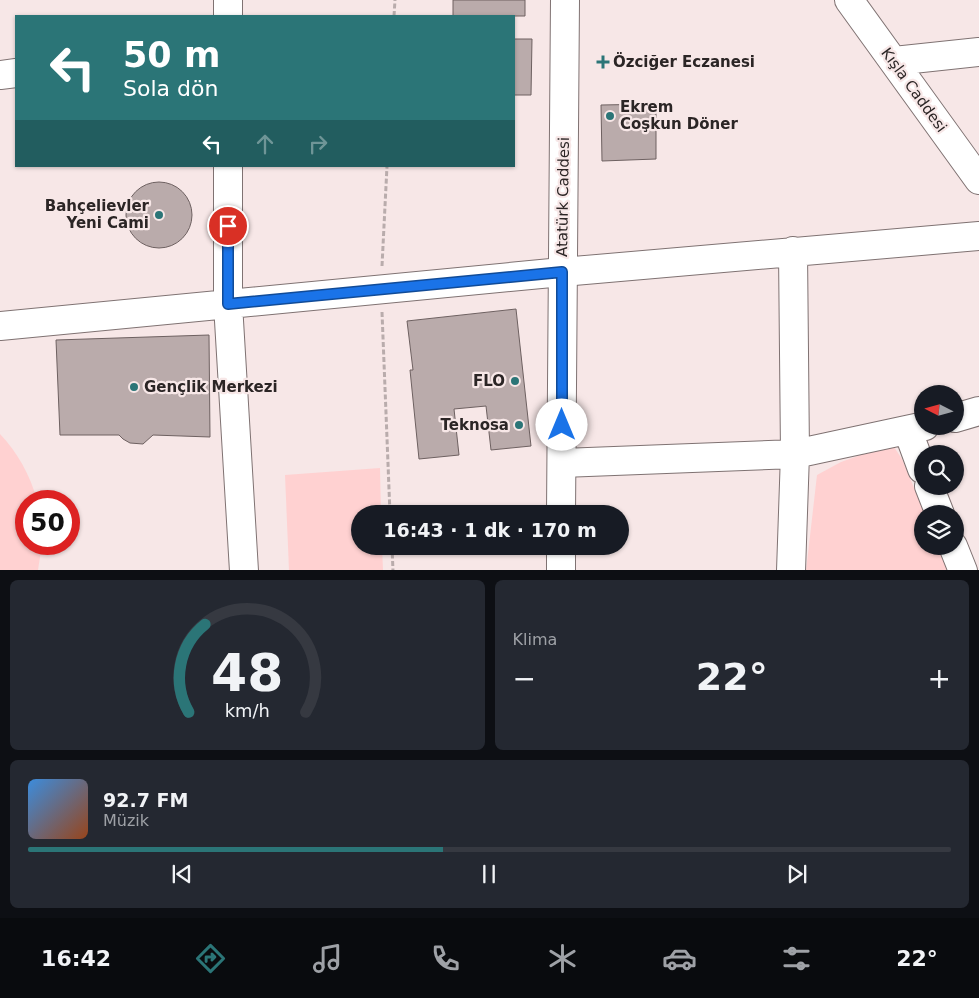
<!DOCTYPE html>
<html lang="tr">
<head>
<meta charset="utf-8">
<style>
	body { margin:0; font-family:"DejaVu Sans",sans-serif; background:#242831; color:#f1f3f6; height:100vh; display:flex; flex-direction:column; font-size:19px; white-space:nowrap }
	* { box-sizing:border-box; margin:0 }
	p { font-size:16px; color:#9ea1a6 }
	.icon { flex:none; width:28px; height:28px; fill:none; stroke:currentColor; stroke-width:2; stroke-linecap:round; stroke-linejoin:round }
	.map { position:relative; height:570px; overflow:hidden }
	.panel { display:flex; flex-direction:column; gap:10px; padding:10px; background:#0d0f14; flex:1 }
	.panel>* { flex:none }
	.guide { position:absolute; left:15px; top:15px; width:500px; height:152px; border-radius:0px; box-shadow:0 1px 4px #0004; background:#2b7577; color:#fff; overflow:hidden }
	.needle { width:32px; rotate:276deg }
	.tools { position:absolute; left:914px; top:385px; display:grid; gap:10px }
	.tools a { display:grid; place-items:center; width:50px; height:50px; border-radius:50%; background:#171b24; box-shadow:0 1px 4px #0004; font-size:25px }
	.speed { position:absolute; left:15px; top:490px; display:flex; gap:10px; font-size:25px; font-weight:700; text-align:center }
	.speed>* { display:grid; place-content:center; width:65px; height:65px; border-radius:50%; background:#171b24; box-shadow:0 1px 4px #0004; line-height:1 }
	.speed .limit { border:8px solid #d22; background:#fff; color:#111 }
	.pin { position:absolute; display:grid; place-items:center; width:42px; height:42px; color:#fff; margin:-21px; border:2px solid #fff; border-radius:50%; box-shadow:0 1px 5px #0007 }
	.me { position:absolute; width:55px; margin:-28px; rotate:0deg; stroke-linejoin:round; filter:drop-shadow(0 0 4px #0008) }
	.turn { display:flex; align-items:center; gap:18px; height:105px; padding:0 25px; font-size:22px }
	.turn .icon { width:65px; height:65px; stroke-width:2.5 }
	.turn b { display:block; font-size:35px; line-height:42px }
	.lanes { display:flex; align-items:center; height:48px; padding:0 25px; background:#0003; justify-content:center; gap:25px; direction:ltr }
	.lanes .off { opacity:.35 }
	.big { font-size:38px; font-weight:800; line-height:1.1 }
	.panel .card { flex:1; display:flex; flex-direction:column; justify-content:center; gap:8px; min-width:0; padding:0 18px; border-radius:8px; background:#242831 }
	.panel .dial { align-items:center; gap:0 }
	.dial svg { height:130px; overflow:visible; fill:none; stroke:#363941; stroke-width:7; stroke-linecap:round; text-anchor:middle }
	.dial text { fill:#f1f3f6; stroke:none }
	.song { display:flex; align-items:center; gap:15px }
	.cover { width:60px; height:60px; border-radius:8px; background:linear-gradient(135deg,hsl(210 70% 55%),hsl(20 70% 35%)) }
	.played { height:5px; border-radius:2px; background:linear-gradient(90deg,#2b7577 45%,#363941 45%) }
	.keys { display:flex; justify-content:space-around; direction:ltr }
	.heat { display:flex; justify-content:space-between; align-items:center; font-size:28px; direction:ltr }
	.panel .tiles { flex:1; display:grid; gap:10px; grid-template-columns:1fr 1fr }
	.card:last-child { grid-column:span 2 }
	.trip { position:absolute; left:351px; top:505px; width:278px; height:50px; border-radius:25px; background:#171b24; box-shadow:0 1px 4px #0004; font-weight:800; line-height:50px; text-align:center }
	.dock { display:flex; height:80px; justify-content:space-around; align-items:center; background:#090b0e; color:#9ea1a6 }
	.dock .icon { width:35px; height:35px }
	.dock .current { color:#2b7577 }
	.dock b { font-size:22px; color:#f1f3f6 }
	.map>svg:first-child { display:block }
</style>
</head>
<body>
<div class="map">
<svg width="979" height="571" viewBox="0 0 979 571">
	<rect width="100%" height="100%" fill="#f7e7e7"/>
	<path fill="#ffd1d1" d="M0,434C18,453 30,475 37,500L26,501V544H42L38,570H0Z
		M892,444L902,459L925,514H922V546H939L947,566L946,570L806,571L817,475L841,462Z
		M380,468L381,514H360V546H382L383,570H289L285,475Z"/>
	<path fill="#baabab" stroke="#6e6161" d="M453,0H525V16H453Z
		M514,39H532L531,95H514Z
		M656,104V159L602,161L601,105Z
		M126 215a33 33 0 1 1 66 0a33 33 0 1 1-66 0Z
		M516,309L531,446L491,450L486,406L454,409L459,455L419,459L410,370H413L407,321Z
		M209,335L210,437L153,435L143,444L130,443L123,439L119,435H60L56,340Z"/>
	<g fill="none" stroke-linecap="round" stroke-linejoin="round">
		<g stroke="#7f7272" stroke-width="30">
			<path id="minor" d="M228,0V16
				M849,0L979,180
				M894,61L979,52
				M0,75L16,73
				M228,166V304L244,571
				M0,326L562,272L979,236
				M955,418L979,411
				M908,431L922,469
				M562,463L795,454L925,426
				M929,486L940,514
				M953,546L963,571
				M791,571L795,454L793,251"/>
		</g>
		<g stroke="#7f7272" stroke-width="30">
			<path id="major" d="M561,514L565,0
				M561,571V546"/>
		</g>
		<path stroke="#b9acac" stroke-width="3" stroke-dasharray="5 2.5" stroke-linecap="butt" d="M394,16L395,0
			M382,266L387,166
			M382,312L390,514
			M392,546L393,571"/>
		<use href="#minor" stroke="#fff" stroke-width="28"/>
		<use href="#major" stroke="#fff" stroke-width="28"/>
	</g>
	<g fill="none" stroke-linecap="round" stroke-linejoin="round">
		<g stroke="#114b97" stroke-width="12">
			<path id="route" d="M228,226V304L562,272V425"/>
		</g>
		<use href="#route" stroke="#1a73e8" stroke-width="9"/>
	</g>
	<g fill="#2b7577" stroke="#f7e7e7" stroke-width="2">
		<path d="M600.5 54.5h5v5h5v5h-5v5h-5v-5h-5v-5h5z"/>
		<circle cx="610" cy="116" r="5"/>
		<circle cx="159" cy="215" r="5"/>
		<circle cx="515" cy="381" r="5"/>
		<circle cx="134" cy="387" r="5"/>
		<circle cx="519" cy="425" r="5"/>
	</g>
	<g text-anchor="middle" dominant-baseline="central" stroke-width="4.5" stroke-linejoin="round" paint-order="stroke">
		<g font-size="15" font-weight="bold" fill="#2b2525" stroke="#f7e7e7" text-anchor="start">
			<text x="613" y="62">Özciğer Eczanesi</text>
			<text x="620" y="107">Ekrem<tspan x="620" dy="17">Coşkun Döner</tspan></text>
			<text x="149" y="206" text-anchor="end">Bahçelievler<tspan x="149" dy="17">Yeni Cami</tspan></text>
			<text x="505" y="381" text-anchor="end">FLO</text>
			<text x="144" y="387">Gençlik Merkezi</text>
			<text x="509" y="425" text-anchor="end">Teknosa</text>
		</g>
		<g font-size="15" fill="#2b2525" stroke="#f7e7e7">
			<text transform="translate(914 90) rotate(54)">Kışla Caddesi</text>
			<text transform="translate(563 197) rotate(-89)">Atatürk Caddesi</text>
		</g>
	</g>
</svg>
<div class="tools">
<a><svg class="needle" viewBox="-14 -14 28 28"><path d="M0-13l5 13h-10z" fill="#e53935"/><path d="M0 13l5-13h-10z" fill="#9ea1a6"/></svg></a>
<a><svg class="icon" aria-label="search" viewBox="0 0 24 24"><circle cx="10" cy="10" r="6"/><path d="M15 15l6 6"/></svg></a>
<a><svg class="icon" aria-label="layers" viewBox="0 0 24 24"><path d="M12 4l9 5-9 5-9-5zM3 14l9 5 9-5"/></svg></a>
</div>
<div class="speed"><div class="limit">50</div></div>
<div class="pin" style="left:228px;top:226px;background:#d93025"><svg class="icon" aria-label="arrive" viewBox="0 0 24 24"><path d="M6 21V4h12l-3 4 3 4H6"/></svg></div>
<svg class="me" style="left:562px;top:425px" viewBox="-20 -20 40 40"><circle r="19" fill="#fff"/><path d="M0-13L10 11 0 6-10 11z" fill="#1a73e8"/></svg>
<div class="trip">16:43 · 1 dk · 170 m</div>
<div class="guide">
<div class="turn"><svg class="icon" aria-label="left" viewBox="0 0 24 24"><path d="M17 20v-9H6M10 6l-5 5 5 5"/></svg><div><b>50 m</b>Sola dön</div></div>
<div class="lanes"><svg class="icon" aria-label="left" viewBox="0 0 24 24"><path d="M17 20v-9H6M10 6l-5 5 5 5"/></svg><svg class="icon off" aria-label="ahead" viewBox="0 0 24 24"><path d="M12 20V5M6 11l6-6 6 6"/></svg><svg class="icon off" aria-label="right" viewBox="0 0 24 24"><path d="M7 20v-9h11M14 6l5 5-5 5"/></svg></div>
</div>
</div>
<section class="panel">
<div class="tiles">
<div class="card dial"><svg viewBox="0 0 100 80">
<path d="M14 69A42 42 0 1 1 86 69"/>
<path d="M14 69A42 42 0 0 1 24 15" stroke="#2b7577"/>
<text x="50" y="56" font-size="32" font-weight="700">48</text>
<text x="50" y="72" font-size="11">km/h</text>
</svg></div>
<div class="card"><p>Klima</p>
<div class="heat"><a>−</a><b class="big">22°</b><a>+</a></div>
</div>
<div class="card">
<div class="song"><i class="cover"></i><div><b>92.7 FM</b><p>Müzik</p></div></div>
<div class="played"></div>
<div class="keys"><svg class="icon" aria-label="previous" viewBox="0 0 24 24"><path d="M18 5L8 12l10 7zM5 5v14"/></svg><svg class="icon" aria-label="pause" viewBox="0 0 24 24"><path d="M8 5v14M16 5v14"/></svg><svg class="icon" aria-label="next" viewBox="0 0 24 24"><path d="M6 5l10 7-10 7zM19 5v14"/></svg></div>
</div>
</div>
</section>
<nav class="dock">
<b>16:42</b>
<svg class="icon current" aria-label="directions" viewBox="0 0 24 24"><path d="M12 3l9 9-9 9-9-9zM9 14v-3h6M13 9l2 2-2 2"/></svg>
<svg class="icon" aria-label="music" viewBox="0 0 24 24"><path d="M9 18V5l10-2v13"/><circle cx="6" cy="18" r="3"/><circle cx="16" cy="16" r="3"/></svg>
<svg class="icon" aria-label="phone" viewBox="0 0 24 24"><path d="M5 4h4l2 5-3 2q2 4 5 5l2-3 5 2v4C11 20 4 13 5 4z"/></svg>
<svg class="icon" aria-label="climate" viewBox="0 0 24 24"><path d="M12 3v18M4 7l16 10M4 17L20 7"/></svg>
<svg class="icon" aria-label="car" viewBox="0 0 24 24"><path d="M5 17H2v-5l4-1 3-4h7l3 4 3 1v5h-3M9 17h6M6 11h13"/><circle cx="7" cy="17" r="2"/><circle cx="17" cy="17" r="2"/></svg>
<svg class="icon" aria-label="filters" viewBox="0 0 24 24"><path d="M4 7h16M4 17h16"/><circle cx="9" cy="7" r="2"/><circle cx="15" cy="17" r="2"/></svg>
<b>22°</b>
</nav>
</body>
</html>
